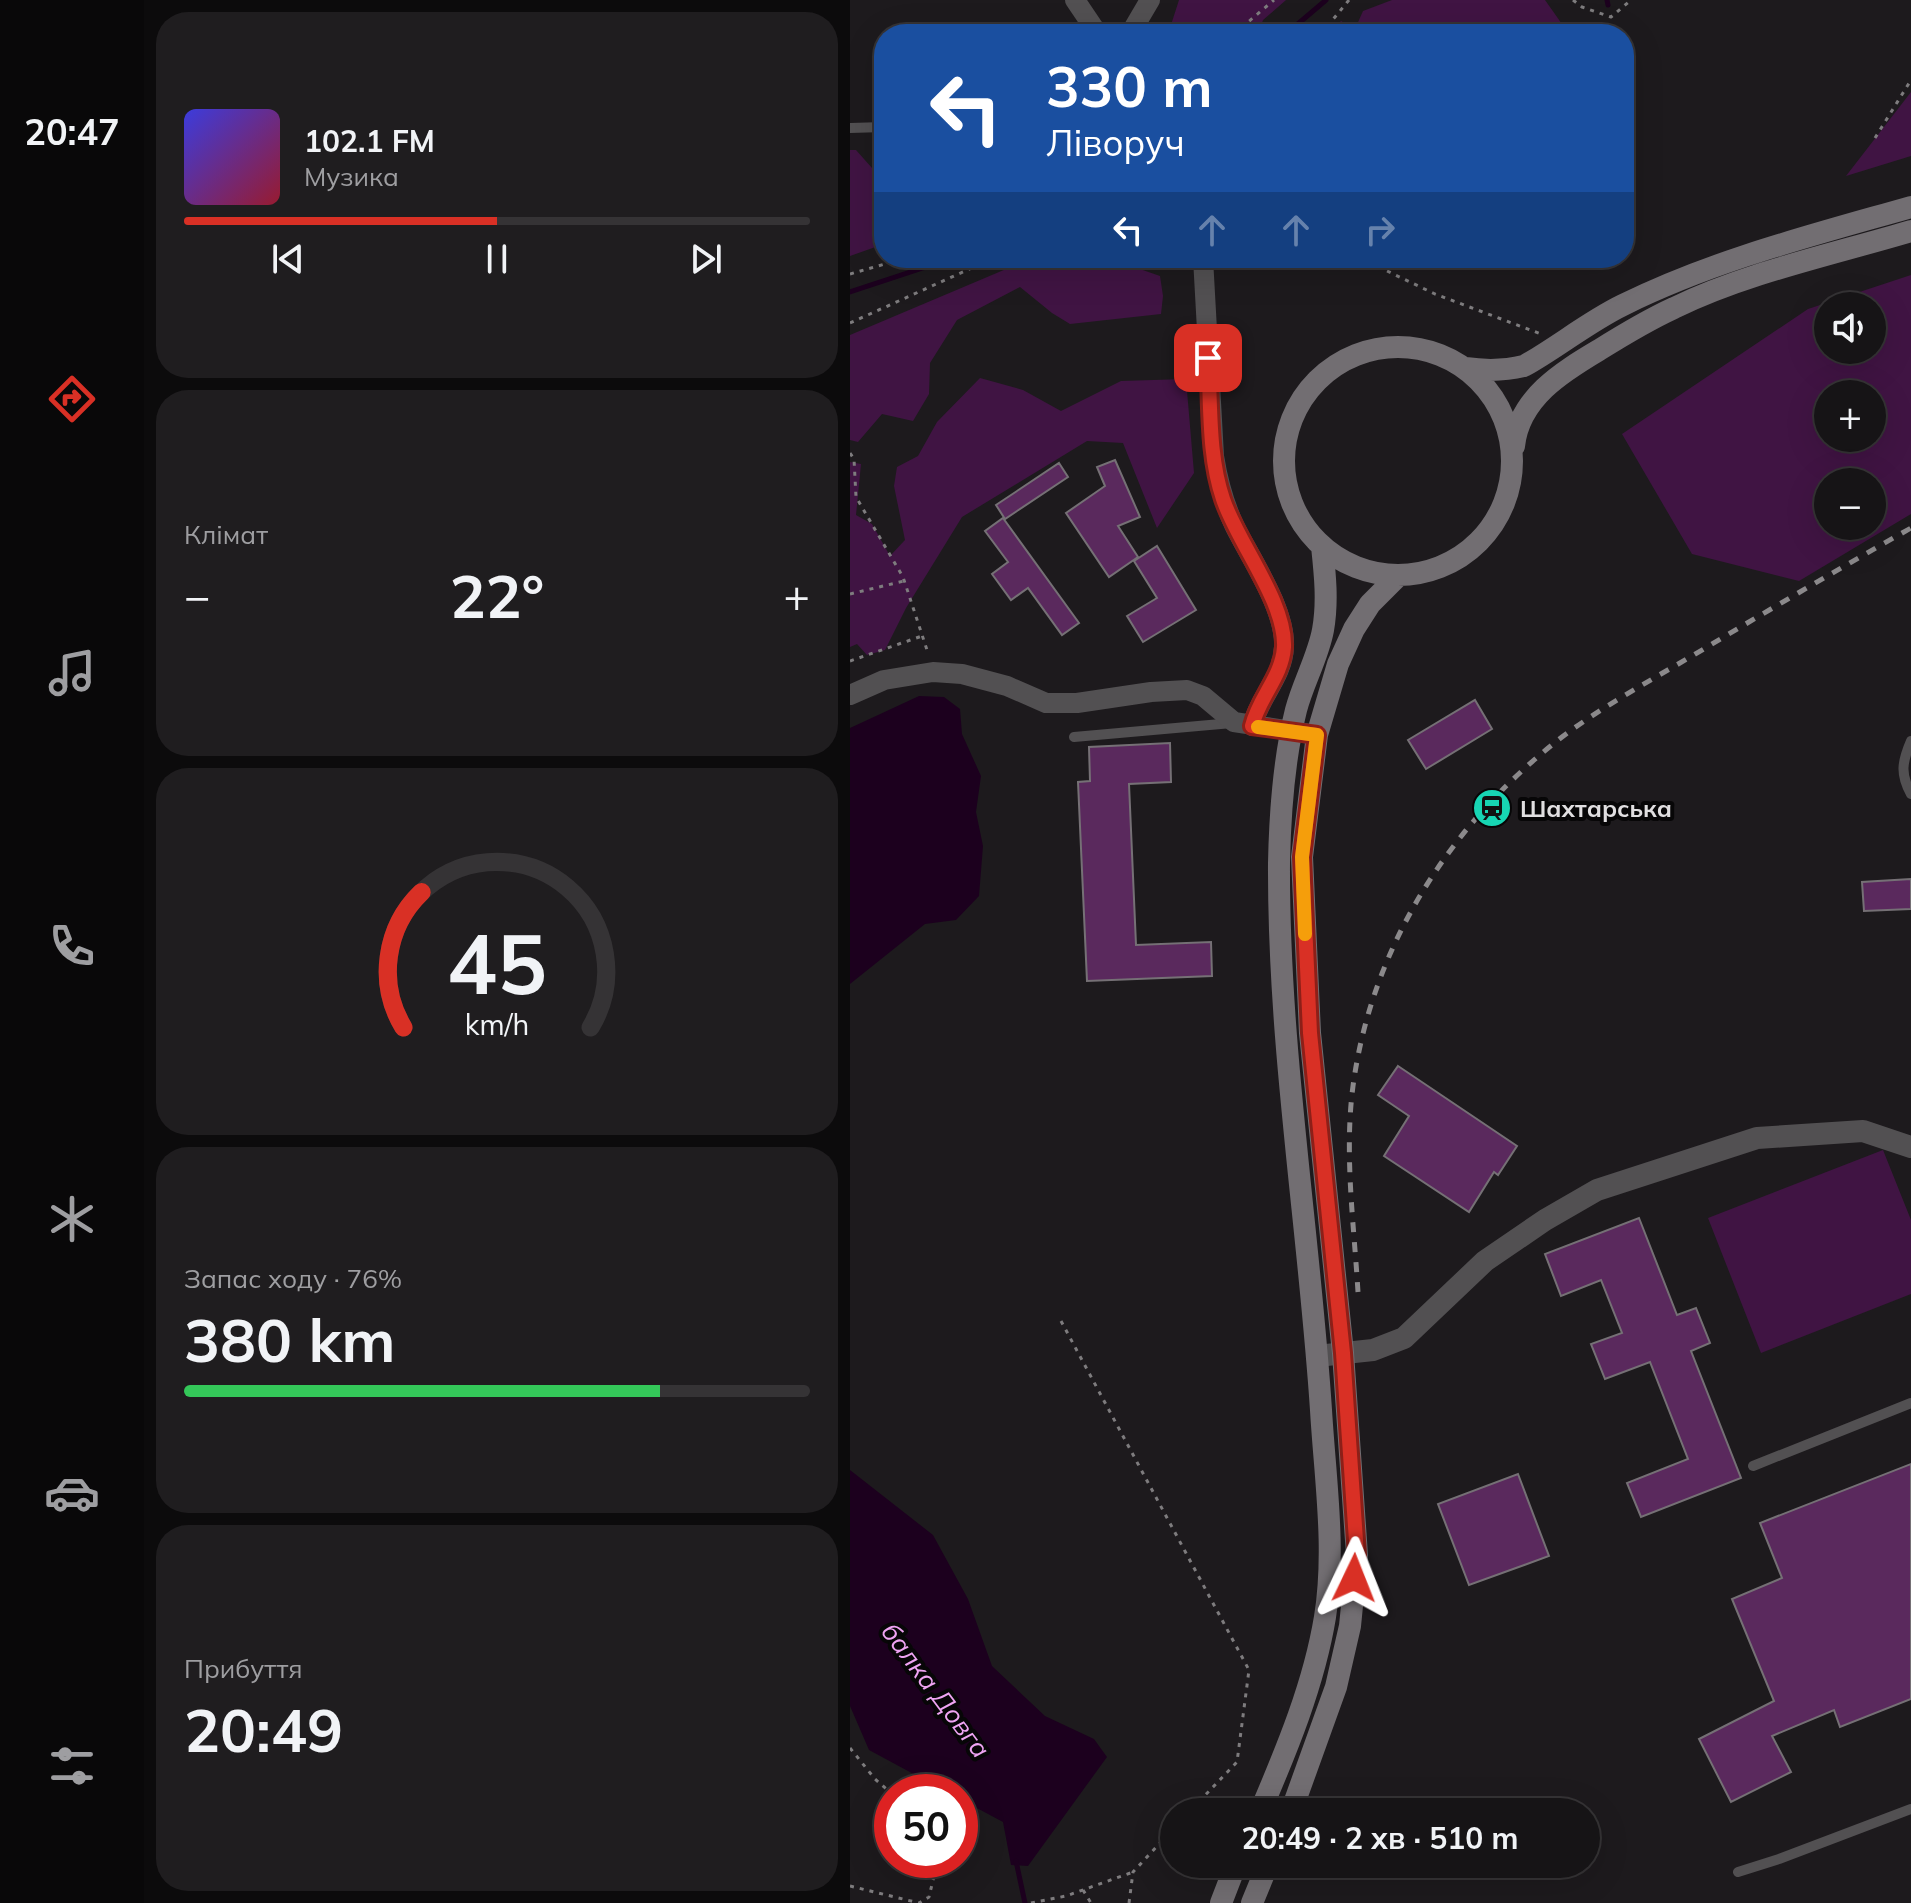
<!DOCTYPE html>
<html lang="uk">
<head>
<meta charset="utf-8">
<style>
	body { margin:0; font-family:Mulish,sans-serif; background:#1f1d1f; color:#f1f3f6; height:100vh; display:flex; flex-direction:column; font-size:30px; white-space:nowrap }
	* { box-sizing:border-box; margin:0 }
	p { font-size:26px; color:#9e9ea1 }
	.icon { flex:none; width:44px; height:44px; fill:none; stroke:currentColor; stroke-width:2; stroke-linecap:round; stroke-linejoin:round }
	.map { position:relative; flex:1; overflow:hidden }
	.drawer { display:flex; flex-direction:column; gap:12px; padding:12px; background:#0c0b0c; width:706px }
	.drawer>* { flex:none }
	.top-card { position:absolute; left:24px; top:24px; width:760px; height:244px; border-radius:32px; box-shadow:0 8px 32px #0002,0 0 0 2px #353335; background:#1a4fa0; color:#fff; overflow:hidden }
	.buttons { position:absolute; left:964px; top:292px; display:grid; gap:16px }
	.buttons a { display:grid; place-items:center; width:72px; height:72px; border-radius:50%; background:#161416; box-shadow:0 8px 32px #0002,0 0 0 2px #353335; font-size:40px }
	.speed { position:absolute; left:24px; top:1774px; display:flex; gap:16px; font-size:40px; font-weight:700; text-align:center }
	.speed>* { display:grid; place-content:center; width:104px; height:104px; border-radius:50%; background:#161416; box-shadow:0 8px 32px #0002,0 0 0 2px #353335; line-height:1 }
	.speed .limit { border:12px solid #d22; background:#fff; color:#111 }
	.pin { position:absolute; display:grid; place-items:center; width:68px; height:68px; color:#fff; margin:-34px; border-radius:16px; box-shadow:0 4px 12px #0006 }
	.me { position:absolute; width:88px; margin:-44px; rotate:2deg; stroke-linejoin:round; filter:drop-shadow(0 0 6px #0008) }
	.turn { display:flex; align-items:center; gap:28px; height:168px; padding:0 40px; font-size:36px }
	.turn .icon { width:104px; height:104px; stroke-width:2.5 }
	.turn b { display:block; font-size:56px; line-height:68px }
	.lanes { display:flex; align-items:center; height:76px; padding:0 40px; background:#0003; justify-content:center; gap:40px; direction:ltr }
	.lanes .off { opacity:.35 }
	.big { font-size:60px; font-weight:700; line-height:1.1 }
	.drawer .widget { flex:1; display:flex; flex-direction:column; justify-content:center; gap:12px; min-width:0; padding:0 28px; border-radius:32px; background:#1f1d1f }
	.drawer .dial { align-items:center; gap:0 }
	.dial svg { height:208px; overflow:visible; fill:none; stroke:#353335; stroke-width:7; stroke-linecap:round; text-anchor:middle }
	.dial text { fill:#f1f3f6; stroke:none }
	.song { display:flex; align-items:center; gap:24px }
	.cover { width:96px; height:96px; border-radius:12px; background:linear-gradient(135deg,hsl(240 70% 55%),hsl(350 70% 35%)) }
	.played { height:8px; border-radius:4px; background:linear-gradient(90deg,#d93025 50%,#353335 50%) }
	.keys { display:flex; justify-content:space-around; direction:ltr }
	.heat { display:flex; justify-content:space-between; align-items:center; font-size:44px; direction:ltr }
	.charge { height:12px; border-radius:6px; background:linear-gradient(90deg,#34c759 76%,#353335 0) }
	.trip { position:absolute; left:310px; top:1798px; width:440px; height:80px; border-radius:40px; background:#161416; box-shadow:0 8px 32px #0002,0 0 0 2px #353335; font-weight:700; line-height:80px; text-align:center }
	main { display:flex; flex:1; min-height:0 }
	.tab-bar { display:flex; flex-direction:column; width:144px; justify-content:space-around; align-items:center; background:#090809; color:#9e9ea1 }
	.tab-bar .icon { width:56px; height:56px }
	.tab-bar .active { color:#d93025 }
	.tab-bar b { font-size:36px; color:#f1f3f6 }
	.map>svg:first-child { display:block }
</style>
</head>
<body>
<main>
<nav class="tab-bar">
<b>20:47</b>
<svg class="icon active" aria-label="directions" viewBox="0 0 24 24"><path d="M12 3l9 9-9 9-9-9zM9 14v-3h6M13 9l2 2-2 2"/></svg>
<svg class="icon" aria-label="music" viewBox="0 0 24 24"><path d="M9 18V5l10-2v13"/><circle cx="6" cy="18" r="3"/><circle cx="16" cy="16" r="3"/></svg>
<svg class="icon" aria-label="phone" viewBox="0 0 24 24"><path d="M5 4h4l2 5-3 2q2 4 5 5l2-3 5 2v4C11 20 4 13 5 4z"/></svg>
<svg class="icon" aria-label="climate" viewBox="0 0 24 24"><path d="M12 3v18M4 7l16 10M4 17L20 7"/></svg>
<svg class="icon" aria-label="car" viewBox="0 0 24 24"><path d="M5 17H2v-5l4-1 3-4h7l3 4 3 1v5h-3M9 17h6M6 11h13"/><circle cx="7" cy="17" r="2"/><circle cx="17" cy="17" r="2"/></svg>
<svg class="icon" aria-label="filters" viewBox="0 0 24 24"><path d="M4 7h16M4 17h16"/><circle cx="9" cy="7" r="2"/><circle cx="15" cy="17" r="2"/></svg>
</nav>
<section class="drawer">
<div class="widget">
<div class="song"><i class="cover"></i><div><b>102.1 FM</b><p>Музика</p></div></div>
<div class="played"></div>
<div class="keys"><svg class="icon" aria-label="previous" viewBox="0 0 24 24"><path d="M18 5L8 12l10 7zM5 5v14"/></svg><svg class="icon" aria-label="pause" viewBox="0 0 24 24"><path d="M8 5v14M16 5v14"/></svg><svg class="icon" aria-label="next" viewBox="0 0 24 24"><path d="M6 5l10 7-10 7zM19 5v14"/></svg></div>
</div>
<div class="widget"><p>Клімат</p>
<div class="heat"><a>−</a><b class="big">22°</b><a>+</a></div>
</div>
<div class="widget dial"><svg viewBox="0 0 100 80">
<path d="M14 69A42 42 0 1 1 86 69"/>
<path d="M14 69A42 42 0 0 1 21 17" stroke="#d93025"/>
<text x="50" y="56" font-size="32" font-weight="700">45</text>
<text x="50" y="72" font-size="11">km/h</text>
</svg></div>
<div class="widget"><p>Запас ходу · 76%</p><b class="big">380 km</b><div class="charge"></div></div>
<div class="widget"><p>Прибуття</p><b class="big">20:49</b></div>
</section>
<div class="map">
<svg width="1061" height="1903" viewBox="0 0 1061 1903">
	<rect width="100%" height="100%" fill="#1d1a1d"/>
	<path fill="#401443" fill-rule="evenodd" d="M329,0H436L413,20L408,34H325L320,28Z
		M542,0H695L719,34H479L491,21L505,29L513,11Z
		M1061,92V156L996,176Z
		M0,150H6L30,177L34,175V244L0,256Z
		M182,258H258L310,276L313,296L311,314L220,324L202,313L170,287L107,320L80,363L79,394L63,421L32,414L8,442L0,440V335Z
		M1061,275V514L949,581L842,554L772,434L958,309ZM1022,306V350H978V306ZM1022,394V438H978V394ZM1022,482V526H978V482Z
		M130,378L173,390L211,411L271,381L336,379L344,473L307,528L273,443L237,441L112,517L56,608L35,650L17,655L7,644L0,647V462L11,464L6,515L22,524L40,556L55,540L44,486L47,467L68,456L87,422Z
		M1033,1150L1061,1220V1294L911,1353L858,1218Z"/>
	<path fill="#1c001e" d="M69,696L94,697L110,709L112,734L131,776L126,812L133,846L129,896L106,920L75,924L0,984V728Z
		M0,1470L83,1535L118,1599L142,1666L195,1716L244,1739L257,1757L178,1866L161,1865L153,1822L110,1799V1792H97L19,1750L0,1706Z"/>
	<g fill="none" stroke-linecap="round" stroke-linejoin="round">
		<path stroke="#1c001e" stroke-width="5" d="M757,0L758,5
			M436,34L476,0
			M0,292L103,258
			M166,1861L175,1903"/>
	</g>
	<path fill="#5a295d" stroke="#757075" stroke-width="2" d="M265,460L290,517L268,526L288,557L259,577L216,513L255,486L247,467Z
		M209,463L218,477L155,519L146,505Z
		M153,518L229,623L212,635L178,588L161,600L142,574L158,562L135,531Z
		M307,546L346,610L293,642L277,616L307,598L284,561Z
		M625,700L642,729L576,769L558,740Z
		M320,743L321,782L279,784L286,945L361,942L362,976L237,981L228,782L240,781L239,747Z
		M1061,879V909L1014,911L1012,882Z
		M548,1066L667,1146L648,1175L644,1172L619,1212L534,1156L559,1116L528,1095Z
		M789,1218L827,1315L846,1308L860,1343L841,1351L891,1478L791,1517L777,1483L838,1459L800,1362L755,1379L741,1344L772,1333L751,1280L711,1296L695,1254Z
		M1061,1464V1699L990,1727L984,1710L922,1736L941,1772L881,1802L849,1739L924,1701L882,1599L932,1578L910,1523Z
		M668,1474L699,1556L619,1585L588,1504Z"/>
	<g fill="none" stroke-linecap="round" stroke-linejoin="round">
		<path stroke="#7e7c7e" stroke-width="3" stroke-dasharray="4 6" stroke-linecap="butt" d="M723,0L732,7L761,17L781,0
			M384,34L424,0
			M471,34L499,0
			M1025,138L1061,80
			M510,258L585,294L691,334
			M0,274L56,258
			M0,323L126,266L151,258
			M0,453L4,459L6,497L53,577L78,653
			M0,594L54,581
			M0,661L72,636
			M211,1321L399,1670L387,1762L339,1812
			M0,1748L25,1779L42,1794
			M0,1886L69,1903L79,1897L84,1876L81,1860
			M233,1890L241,1903
			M181,1903L216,1896L283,1872
			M279,1903L283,1872L324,1828"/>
		<path stroke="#525052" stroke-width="10" d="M0,128L34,127
			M224,737L382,723
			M1061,741C1052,762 1050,774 1061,794
			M903,1466L1061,1403
			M888,1872L929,1859L1061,1809"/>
		<path stroke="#525052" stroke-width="20" d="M225,0L248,34
			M280,34L300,0
			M353,258L364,456C368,481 374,504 385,527C401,559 436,610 434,647C433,677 409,697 402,726
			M0,695L34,680L83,672L112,674L157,686L196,703H227L301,692L337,690L353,696L384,722L467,735"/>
		<path stroke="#525052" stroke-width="22" d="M467,1356L523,1350L554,1338L635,1261L695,1220L747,1190L907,1138L1013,1131L1061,1147"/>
		<path stroke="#726e72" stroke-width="22" d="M434 461a114 114 0 1 1 228 0a114 114 0 1 1-228 0Z
			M615,368C636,371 654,371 674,366C708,347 738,322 773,305C864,260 963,235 1061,207
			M664,446C669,398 712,372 749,350C773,335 798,320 824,308C895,273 984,254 1061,231
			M410,1812C437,1749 464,1684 475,1617C486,1549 475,1478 471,1410C459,1228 428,1047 429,863C430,813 434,758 446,710C453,683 468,657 473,630C478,602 475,574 472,546
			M441,1812L486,1687L500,1626L507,1555L493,1353L460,1033L452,857L467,735L488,664L504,629L520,604L549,575
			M371,1903L386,1864
			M402,1903L418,1864"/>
		<path stroke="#8b898b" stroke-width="5" stroke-dasharray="10 10" stroke-linecap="butt" d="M508,1292C504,1224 494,1154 503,1086C522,945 601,823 712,737C757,703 809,676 857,647C924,607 992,567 1061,528"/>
	</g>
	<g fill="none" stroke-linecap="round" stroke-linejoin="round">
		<g stroke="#8d1f18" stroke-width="20">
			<path id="route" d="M358,358C361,405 358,455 373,499C387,542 436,602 434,647C432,677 409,697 402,726L467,735L452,857L460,1033L493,1353L507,1555L504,1578"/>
		</g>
		<use href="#route" stroke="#d93025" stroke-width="14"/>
		<path stroke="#f59e0b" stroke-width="14" d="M408,727L467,735L452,857L455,934"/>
	</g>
	<defs>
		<g id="station-disc" transform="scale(2)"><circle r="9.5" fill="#17d5b3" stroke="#070607"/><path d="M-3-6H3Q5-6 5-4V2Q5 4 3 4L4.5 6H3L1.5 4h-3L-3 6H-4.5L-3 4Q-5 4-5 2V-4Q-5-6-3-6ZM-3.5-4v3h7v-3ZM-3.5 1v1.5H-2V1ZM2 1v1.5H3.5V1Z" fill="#111"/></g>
	</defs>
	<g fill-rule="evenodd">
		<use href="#station-disc" x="642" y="808"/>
	</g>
	<g text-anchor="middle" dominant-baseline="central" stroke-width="8" stroke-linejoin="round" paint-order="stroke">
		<g font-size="24" font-weight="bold" fill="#e0dee0" stroke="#070607" text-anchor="start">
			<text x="670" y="808">Шахтарська</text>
		</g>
		<g font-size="26" font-style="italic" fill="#efa4f3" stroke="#070607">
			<text transform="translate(86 1690) rotate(53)">балка Довга</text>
		</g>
	</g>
</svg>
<div class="buttons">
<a><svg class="icon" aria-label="sound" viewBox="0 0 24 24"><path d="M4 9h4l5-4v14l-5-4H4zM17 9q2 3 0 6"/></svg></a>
<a>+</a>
<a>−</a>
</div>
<div class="speed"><div class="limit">50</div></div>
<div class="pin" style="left:358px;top:358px;background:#d93025"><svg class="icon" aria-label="arrive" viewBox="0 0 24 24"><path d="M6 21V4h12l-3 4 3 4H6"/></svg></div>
<svg class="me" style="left:504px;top:1578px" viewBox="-20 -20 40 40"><path d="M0-17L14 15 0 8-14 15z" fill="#d93025" stroke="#fff" stroke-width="4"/></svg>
<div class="trip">20:49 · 2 хв · 510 m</div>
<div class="top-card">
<div class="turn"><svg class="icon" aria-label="left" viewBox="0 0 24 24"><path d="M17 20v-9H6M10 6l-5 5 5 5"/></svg><div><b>330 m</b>Ліворуч</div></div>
<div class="lanes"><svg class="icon" aria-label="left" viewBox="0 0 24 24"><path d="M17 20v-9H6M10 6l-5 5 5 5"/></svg><svg class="icon off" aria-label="ahead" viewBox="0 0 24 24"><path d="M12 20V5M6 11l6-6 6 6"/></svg><svg class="icon off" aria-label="ahead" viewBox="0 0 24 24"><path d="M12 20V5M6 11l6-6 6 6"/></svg><svg class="icon off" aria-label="right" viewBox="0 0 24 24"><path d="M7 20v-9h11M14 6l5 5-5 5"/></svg></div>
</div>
</div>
</main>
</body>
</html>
